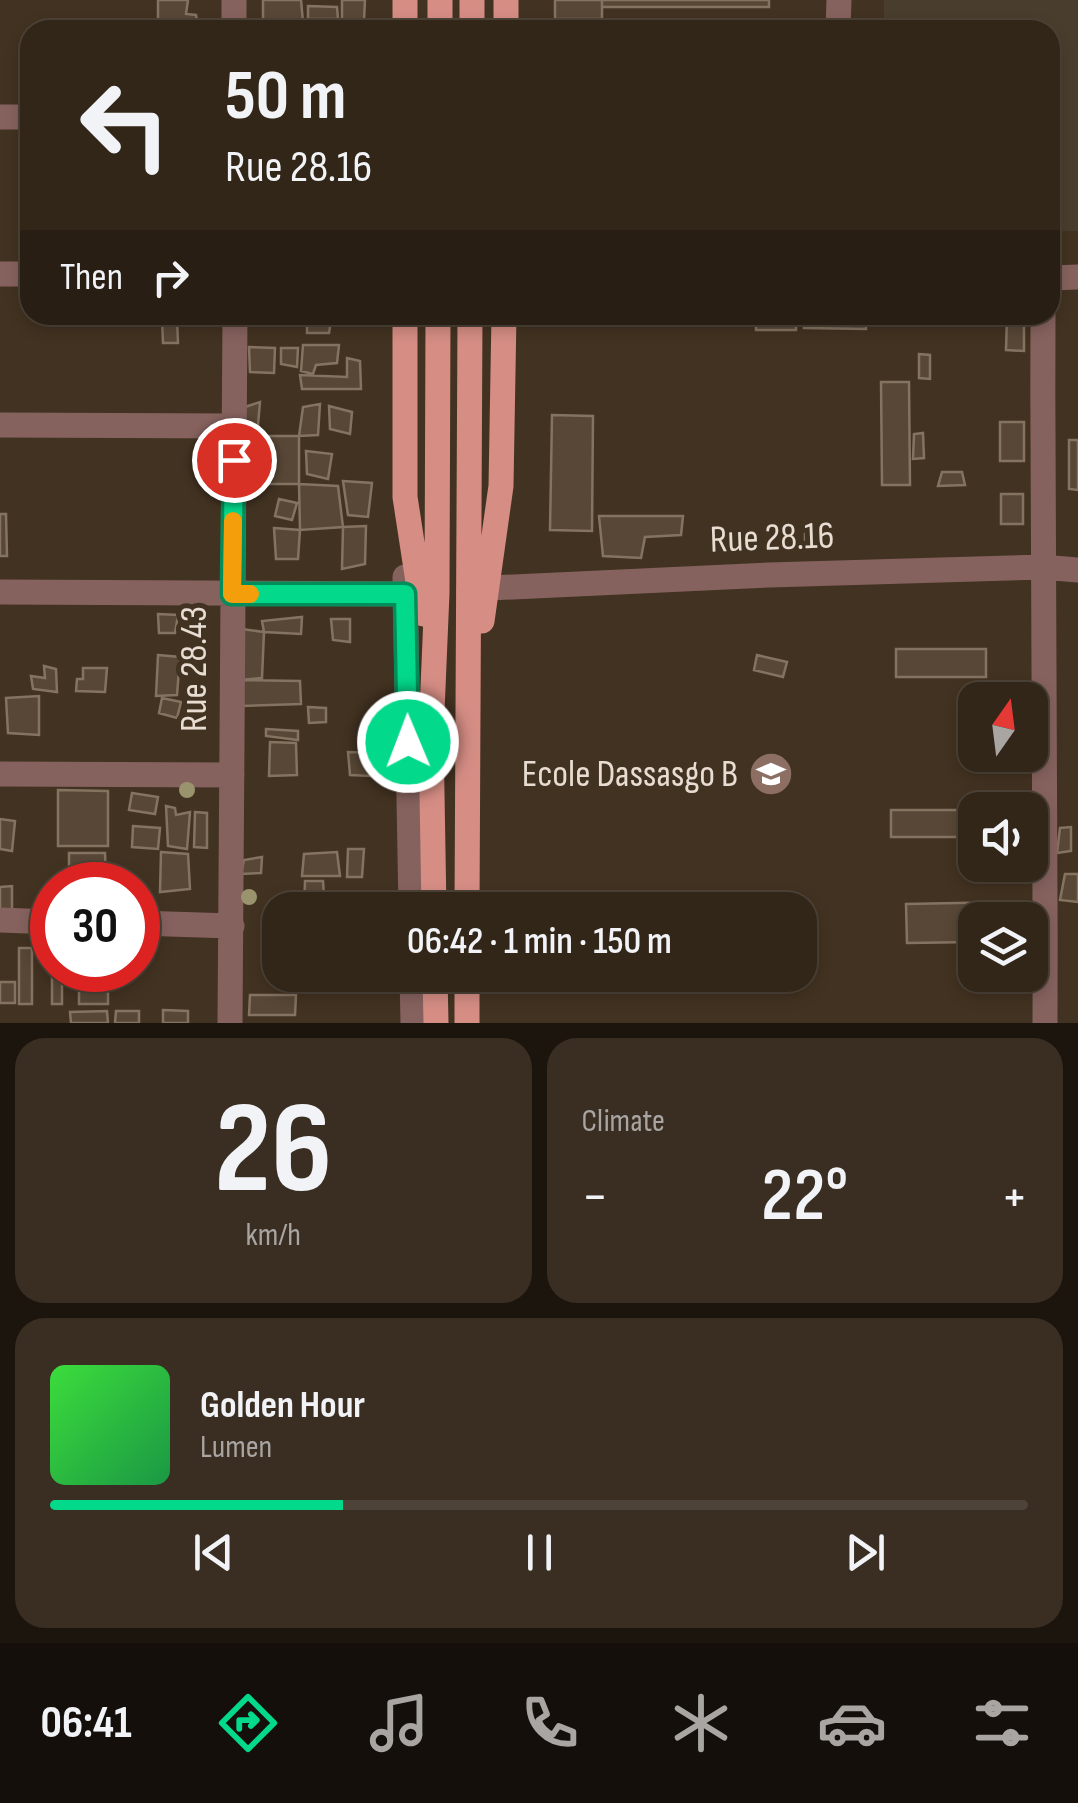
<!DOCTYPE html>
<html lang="en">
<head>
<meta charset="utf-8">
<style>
	body { margin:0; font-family:"Sofia Sans Condensed",sans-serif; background:#3a2e22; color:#f1f3f6; height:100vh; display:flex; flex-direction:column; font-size:38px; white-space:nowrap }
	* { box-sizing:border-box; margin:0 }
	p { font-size:32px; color:#a8a5a2 }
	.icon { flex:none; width:55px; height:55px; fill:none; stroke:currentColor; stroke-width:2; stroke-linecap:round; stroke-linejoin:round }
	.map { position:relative; height:1023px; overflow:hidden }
	.side { display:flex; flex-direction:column; gap:15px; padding:15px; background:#1c150e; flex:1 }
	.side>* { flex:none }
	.banner { position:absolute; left:20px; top:20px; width:1040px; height:305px; border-radius:30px; box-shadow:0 5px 15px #0003,0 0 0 2px #4d4338; background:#322619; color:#f1f3f6; overflow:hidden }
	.needle { width:65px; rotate:14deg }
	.tools { position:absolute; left:958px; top:682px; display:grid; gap:20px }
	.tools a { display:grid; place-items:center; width:90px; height:90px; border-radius:20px; background:#322619; box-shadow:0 5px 15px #0003,0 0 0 2px #4d4338; font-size:50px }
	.speed { position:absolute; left:30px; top:862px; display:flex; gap:20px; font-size:50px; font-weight:700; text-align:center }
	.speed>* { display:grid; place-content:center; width:130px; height:130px; border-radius:50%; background:#322619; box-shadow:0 5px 15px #0003,0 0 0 2px #4d4338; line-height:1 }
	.speed .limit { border:15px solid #d22; background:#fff; color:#111 }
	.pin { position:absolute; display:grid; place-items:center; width:85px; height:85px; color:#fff; margin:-42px; border:5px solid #fff; border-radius:50%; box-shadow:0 2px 10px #0007 }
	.me { position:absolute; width:110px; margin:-55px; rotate:359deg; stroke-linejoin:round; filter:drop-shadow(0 0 8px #0008) }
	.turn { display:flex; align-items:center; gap:35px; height:210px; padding:0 40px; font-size:45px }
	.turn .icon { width:130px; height:130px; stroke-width:2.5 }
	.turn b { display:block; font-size:70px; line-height:85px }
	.then { display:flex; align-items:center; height:95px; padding:0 40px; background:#0003; gap:20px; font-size:38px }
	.big { font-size:75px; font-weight:600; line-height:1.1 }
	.side .widget { flex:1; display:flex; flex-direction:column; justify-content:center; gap:15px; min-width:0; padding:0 35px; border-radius:30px; background:#3a2e22 }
	.side .dial { align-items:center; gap:0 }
	.dial b { font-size:130px; line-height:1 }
	.song { display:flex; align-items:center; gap:30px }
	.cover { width:120px; height:120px; border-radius:15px; background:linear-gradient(135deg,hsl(120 70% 55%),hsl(140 70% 35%)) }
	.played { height:10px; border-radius:5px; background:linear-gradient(90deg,#03d98b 30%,#4d4338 30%) }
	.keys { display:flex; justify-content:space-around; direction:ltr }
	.heat { display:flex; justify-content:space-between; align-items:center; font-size:55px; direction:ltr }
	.side .tiles { flex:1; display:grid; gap:15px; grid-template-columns:1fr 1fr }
	.widget:last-child { grid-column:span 2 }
	.trip { position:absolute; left:262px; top:892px; width:555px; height:100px; border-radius:30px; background:#322619; box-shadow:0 5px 15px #0003,0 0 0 2px #4d4338; font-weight:600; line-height:100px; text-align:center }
	.menu { display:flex; height:160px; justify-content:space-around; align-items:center; background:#140f0a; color:#a8a5a2 }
	.menu .icon { width:70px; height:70px }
	.menu .selected { color:#03d98b }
	.menu b { font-size:45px; color:#f1f3f6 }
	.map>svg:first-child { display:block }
</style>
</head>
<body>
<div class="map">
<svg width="1078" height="1023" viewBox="0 0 1078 1023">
	<rect width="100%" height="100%" fill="#423221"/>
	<path fill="#493e2e" d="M884,0H1078V231H1050V30H884Z"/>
	<path fill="#584736" stroke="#857361" stroke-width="2.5" d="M158,0H188L186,14L196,15L199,30H158Z
		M263,0H301L303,22L263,20Z
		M342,0H365L364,20L342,19Z
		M555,0H602V19H555Z
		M602,0H769V7H602Z
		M308,6L337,7L338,19H308Z
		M307,315H332L329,333H307Z
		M745,315H796V330H756V321L746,322Z
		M805,315H866V329L804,328Z
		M1007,316H1024V351L1006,350Z
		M162,319H177L178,343H163Z
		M303,345H339L337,363L316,365L313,374L301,371Z
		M249,347L275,348L274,373L250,372Z
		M281,348H298L297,367L281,364Z
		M919,354L930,355V379L919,378Z
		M347,358L360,361L361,389H302L300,375L347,377Z
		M881,382H909L910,485H882Z
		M260,402L257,436L244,432L245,407Z
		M320,404L318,435L299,436L303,407Z
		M329,406L352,412L350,434L330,429Z
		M552,415L593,416L592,531L550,530Z
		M1000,422H1024V461H1000Z
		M923,433L924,458L913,459L914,434Z
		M257,436H299V484H259Z
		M1069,440H1078V490L1069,489Z
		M306,451L332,454L328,479L307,474Z
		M942,472H962L965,485L938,486Z
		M343,481L372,483L368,517L348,515Z
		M299,484L338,486L343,527L300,530Z
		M1001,494H1023V524H1001Z
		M279,499L297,503L292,520L275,516Z
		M0,514H6L7,556H0Z
		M599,516H683L681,535L645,537L641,558L603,556Z
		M805,522L825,523V542L805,543Z
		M366,526L365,564L342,569L343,527Z
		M274,528L300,530L298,559H276Z
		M158,614L178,615L175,633H159Z
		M302,617L301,634L264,632L262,621Z
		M331,619H350V642L333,640Z
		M242,629L264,632L262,678L241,680Z
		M896,649H986V677H896Z
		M158,655L180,657L177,695L156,696Z
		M757,655L787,662L783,677L754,670Z
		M44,666L56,669L57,692L33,689L31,676L45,678Z
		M83,668H107L105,692L76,691L77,679H83Z
		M241,680L300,681L301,704L242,706Z
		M39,696V735L8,733L6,698Z
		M162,698L181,702L177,718L159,713Z
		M308,707L326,708V722L309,723Z
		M266,729L298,731V740L266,736Z
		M270,742L296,743L297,775L269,776Z
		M348,752L372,753L371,776L350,775Z
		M58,790L108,791V846H58Z
		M132,793L158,797L155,814L129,810Z
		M166,806L175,808L176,815L190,812L187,849L168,846Z
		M891,810H975V837H891Z
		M195,812L207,813V848L194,847Z
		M0,819L15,821L12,851L0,849Z
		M133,826L160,828L158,849L132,847Z
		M1071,827V851L1057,853L1060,828Z
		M348,849H364L362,877H347Z
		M161,852L188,854L190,889L160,892Z
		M337,852L340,876H302L304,854Z
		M69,853H105L106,885H69Z
		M262,857L261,873L241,874L244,860Z
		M1065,874H1078V902L1060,900Z
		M305,881H323L325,910H304Z
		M12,886V911L0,910V887Z
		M1008,902V920H975V942L907,943L906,904Z
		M19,948H32V1004H19Z
		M44,948H52V970H62V1004H52V956H45Z
		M79,976L92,977V980H108V1004H79Z
		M0,982H15V1003H0Z
		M250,995H296L295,1015H249Z
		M163,1010L188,1011V1023H163Z
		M107,1011L108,1023H71L70,1012Z
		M116,1011H139V1023H115Z"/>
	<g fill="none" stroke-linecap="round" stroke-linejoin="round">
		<path stroke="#86625e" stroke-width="25" d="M234,0V30
			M838,30L839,0
			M0,117H30
			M0,274H30
			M1050,278L1078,277
			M1043,315C1042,551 1046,787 1045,1023
			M0,425L235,426
			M405,577L411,910
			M469,589L769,575L1042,567L1078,570
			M0,592L422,594
			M0,774L232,775
			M0,920L52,922
			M138,923L232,926
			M412,975L413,1023
			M230,1023L235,315"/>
		<path stroke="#d58d84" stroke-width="25" d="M405,0V30
			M440,30V0
			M472,30V0
			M506,30V0
			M405,315V497L423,614
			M482,621L501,486L504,315
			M434,910L431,735L437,593L438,315
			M467,910L470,315
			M435,975L436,1023
			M467,1023V975"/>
	</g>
	<g fill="#99946d">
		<circle cx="187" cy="790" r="8"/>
		<circle cx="249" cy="897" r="8"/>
	</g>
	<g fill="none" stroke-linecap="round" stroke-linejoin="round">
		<g stroke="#028d5a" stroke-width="25">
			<path id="route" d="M234,460L232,594H405L408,742"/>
		</g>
		<use href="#route" stroke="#03d98b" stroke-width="18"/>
		<path stroke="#f59e0b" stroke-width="18" d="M233,521L232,594H250"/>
	</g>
	<defs>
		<g id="school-disc" transform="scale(2.25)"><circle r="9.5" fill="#8d6e63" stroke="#423221"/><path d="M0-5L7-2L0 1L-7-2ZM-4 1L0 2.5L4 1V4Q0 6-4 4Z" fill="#fff"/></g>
	</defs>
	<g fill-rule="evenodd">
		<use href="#school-disc" x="771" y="774"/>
	</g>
	<g text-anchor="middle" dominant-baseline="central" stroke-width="10" stroke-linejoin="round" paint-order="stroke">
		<g font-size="38" fill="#e8ddd3" stroke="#423221">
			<text transform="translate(772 538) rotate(-2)">Rue 28.16</text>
			<text transform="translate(194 669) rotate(-90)">Rue 28.43</text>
		</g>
		<g font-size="38" fill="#e8ddd3" stroke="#423221" text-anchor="end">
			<text x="738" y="774">Ecole Dassasgo B</text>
		</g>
	</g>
</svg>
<div class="tools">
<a><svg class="needle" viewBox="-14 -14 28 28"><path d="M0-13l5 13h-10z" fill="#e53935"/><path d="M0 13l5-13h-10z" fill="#a8a5a2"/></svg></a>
<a><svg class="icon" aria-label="sound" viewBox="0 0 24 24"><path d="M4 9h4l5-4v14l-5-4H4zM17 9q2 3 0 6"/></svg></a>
<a><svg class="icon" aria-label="layers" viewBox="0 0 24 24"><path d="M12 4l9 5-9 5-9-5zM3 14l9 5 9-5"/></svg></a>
</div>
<div class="speed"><div class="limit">30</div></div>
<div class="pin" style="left:234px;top:460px;background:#d93025"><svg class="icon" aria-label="arrive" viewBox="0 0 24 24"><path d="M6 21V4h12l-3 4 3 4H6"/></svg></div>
<svg class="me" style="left:408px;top:742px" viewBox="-20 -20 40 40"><circle r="17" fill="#03d98b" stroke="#fff" stroke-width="3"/><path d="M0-11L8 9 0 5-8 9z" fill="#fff"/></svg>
<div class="trip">06:42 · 1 min · 150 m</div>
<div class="banner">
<div class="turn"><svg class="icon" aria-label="left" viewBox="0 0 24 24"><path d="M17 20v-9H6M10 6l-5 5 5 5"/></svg><div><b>50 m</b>Rue 28.16</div></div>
<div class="then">Then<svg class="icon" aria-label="right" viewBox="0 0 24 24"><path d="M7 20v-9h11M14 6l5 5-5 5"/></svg></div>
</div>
</div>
<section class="side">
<div class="tiles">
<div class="widget dial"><b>26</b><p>km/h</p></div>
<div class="widget"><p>Climate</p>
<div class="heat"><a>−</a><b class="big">22°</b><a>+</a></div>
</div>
<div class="widget">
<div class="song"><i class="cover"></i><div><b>Golden Hour</b><p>Lumen</p></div></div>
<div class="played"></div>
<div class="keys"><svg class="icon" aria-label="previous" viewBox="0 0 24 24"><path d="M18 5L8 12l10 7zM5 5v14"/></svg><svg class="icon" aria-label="pause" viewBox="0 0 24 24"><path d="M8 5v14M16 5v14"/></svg><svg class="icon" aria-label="next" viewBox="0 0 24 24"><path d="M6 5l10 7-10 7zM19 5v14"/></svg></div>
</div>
</div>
</section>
<nav class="menu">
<b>06:41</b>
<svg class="icon selected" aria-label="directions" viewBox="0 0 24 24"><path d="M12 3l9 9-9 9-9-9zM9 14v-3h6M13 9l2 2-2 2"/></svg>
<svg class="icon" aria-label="music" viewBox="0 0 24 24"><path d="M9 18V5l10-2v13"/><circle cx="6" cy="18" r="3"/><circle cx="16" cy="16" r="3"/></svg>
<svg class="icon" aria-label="phone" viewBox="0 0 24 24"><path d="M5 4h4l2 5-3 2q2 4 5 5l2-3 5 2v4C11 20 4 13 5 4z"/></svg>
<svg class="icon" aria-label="climate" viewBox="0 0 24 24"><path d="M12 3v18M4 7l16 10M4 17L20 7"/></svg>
<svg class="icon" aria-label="car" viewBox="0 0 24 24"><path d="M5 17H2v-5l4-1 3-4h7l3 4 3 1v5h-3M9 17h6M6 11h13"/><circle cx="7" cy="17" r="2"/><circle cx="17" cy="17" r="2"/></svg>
<svg class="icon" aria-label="filters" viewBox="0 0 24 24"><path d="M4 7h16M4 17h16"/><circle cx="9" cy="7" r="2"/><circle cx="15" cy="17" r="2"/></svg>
</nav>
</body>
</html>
